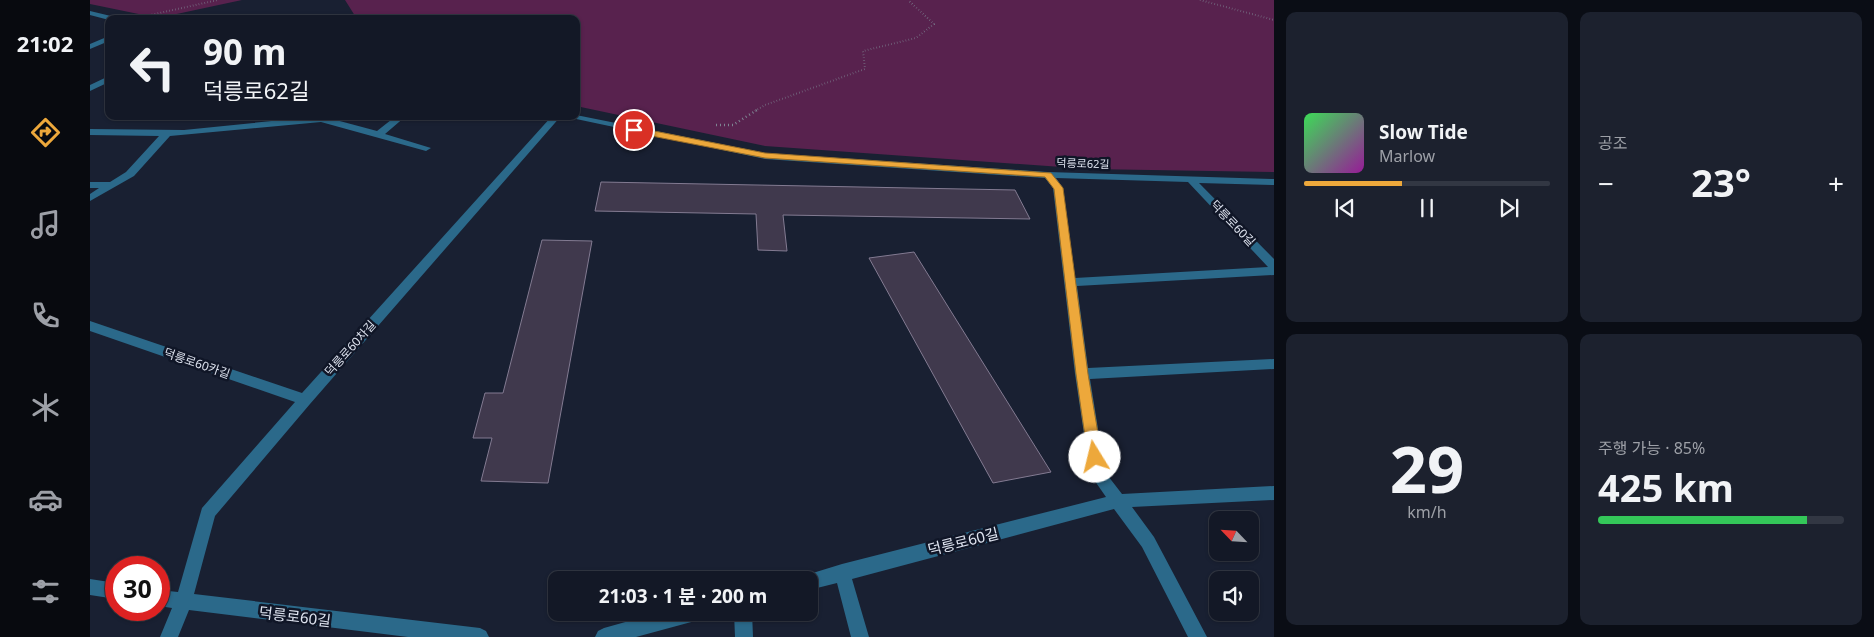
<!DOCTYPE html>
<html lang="ko">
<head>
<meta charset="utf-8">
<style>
	body { margin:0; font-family:"Noto Sans","Noto Sans KR",sans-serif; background:#1c212e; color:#f1f3f6; height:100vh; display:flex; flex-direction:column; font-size:19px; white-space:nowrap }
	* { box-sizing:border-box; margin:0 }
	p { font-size:16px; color:#9da0a7 }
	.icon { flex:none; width:28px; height:28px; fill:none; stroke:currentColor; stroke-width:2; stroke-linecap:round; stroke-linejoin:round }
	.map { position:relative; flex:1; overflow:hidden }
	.drawer { display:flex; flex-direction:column; gap:12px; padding:12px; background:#0a0d15; width:600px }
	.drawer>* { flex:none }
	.banner { position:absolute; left:15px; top:15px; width:475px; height:105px; border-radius:10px; box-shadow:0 1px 4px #0004,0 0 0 1px #323743; background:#131826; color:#f1f3f6; overflow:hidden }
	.needle { width:32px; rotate:295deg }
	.controls { position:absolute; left:1119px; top:511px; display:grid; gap:10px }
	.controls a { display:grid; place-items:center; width:50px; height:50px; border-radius:10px; background:#131826; box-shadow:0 1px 4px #0004,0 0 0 1px #323743; font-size:25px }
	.speed { position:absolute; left:15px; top:556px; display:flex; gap:10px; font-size:25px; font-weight:700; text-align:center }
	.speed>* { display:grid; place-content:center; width:65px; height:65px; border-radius:50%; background:#131826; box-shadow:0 1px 4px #0004,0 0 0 1px #323743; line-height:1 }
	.speed .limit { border:8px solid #d22; background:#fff; color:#111 }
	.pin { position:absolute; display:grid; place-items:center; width:42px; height:42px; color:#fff; margin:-21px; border:2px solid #fff; border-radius:50%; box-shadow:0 1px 5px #0007 }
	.me { position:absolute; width:55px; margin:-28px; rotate:351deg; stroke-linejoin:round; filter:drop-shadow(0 0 4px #0008) }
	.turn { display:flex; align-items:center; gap:18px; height:105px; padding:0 15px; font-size:22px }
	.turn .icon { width:65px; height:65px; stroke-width:2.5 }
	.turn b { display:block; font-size:35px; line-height:42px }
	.big { font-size:38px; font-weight:700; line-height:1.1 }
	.drawer .tile { flex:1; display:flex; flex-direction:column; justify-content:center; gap:8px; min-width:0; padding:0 18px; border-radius:10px; background:#1c212e }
	.drawer .dial { align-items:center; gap:0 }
	.dial b { font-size:65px; line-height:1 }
	.song { display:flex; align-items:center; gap:15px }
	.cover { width:60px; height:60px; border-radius:8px; background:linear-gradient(135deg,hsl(130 70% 55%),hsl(300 70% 35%)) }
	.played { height:5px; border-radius:2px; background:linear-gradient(90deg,#eda83b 40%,#323743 40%) }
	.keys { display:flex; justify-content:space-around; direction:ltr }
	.heat { display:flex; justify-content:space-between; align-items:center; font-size:28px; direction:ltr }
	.charge { height:8px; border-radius:4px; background:linear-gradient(90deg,#34c759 85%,#323743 0) }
	.drawer .tiles { flex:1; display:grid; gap:12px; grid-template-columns:repeat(2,1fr) }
	.trip { position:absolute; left:458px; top:571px; width:270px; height:50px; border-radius:10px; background:#131826; box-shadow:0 1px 4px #0004,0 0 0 1px #323743; font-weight:700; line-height:50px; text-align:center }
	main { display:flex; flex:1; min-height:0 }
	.tabs { display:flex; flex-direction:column; width:90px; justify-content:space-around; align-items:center; background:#080a0f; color:#9da0a7 }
	.tabs .icon { width:35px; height:35px }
	.tabs .selected { color:#eda83b }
	.tabs b { font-size:22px; color:#f1f3f6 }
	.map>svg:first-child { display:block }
</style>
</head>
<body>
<main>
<nav class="tabs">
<b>21:02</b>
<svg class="icon selected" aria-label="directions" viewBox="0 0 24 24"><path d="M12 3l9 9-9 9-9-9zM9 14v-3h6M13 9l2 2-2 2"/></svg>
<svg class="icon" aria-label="music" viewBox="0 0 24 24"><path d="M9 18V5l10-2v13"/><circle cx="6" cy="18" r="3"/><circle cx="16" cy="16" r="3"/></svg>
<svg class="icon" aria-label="phone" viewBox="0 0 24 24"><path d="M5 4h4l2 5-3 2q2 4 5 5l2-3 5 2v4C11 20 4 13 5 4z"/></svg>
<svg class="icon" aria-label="climate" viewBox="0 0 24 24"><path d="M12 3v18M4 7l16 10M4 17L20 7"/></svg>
<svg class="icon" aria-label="car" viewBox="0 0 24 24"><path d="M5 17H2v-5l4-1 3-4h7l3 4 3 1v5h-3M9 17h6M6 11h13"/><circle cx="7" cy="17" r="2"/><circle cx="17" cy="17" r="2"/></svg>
<svg class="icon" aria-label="filters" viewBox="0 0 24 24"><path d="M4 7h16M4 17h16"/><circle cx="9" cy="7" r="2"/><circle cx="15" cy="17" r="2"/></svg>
</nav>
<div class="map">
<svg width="1184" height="637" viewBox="0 0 1184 637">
	<rect width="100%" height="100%" fill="#192032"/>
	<path fill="#58224e" d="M0,0H152L68,18L0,4Z
		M255,0H1184V172L1000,169L675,146L486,106V19H267Z"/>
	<path fill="#40394d" stroke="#837b92" d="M511,182L925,190L940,219L693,215L697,251L668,250L666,214L505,211Z
		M452,240L502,241L458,483L391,481L402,438H383L395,393H413Z
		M824,252L961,472L903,483L779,258Z"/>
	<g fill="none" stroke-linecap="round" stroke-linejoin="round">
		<path stroke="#7e8492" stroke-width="2" stroke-dasharray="0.5 2.5" stroke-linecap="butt" d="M1110,0L1184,20
			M56,16L128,0
			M665,111L675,105L775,69L773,51L826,38L844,24L818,0"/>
		<path stroke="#7e8492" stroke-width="2.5" stroke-dasharray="1 3" stroke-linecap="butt" d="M626,125H643L667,110"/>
		<path fill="#2b698a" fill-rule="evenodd" d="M0,11L25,17L26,19H19V20L0,15Z
			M19,36V41L0,49V44Z
			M19,76V82L0,91V85Z
			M486,115L675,153L958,172L1184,179V185L1109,183L1184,259V275L987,286L998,368L1184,359V369L1000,379L1015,472L1032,494L1184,486V500L1042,507L1064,537L1117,637H1098L1052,547L1024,509L762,579L779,637H761L747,583L719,590V580H711L713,576L752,564L1016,497L1000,474L985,374L963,188L955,178L675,159L472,116ZM966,178L1098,182L1178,267L985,278L973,188Z
			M231,116L287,131L306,116H316L295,134L341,148L336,151L231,122L80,136L44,176L0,201V194L9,188H0V182H20L36,172L69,136L0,135V129L94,130Z
			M462,116H471L220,404L125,516L104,594L390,628L396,631L399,637H318L99,610L88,637H70L82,608L69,606V590L88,592L112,508L205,402L0,331V321L212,393Z
			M0,579L26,583V599L0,595Z
			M571,612H613L611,618L605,621L546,637H505L508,631L514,628Z
			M644,612H662L663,637H645Z"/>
	</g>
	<path fill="#eda83b" stroke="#9a6d26" d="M544,127L675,153L961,173L973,188L998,374L1012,457L1010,461H1000L998,457L986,374L964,189L955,177L675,158L541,132L540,130Z"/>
	<g text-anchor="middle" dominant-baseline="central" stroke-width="5" stroke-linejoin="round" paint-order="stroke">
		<g font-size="11" fill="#dee3ef" stroke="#101627">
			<text transform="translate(993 163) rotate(2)">덕릉로62길</text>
		</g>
		<g font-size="12" fill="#dee3ef" stroke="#101627">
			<text transform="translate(1143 223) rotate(46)">덕릉로60길</text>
			<text transform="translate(260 348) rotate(-48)">덕릉로60차길</text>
			<text transform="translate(107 363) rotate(19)">덕릉로60카길</text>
		</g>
		<g font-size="15" fill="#dee3ef" stroke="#101627">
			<text transform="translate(873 541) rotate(-14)">덕릉로60길</text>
			<text transform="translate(205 616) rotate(7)">덕릉로60길</text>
		</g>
	</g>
</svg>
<div class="controls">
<a><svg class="needle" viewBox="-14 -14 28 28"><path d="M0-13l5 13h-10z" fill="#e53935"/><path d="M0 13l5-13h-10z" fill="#9da0a7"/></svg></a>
<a><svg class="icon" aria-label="sound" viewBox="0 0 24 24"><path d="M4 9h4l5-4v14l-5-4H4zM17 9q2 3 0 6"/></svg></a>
</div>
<div class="speed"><div class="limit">30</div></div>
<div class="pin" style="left:544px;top:130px;background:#d93025"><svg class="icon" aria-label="arrive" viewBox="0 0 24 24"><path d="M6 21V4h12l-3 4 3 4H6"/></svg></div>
<svg class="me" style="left:1005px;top:457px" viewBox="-20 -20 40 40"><circle r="19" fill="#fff"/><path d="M0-13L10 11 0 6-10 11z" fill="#eda83b"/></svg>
<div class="trip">21:03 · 1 분 · 200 m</div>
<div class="banner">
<div class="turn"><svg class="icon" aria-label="left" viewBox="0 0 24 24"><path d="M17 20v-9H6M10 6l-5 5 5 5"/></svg><div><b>90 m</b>덕릉로62길</div></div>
</div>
</div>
<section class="drawer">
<div class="tiles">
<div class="tile">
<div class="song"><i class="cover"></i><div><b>Slow Tide</b><p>Marlow</p></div></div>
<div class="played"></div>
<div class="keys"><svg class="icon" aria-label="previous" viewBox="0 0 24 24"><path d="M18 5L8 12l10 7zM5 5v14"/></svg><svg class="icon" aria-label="pause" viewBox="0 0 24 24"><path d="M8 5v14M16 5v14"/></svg><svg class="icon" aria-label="next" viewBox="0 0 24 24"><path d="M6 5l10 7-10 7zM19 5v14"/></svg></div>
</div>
<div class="tile"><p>공조</p>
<div class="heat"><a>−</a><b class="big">23°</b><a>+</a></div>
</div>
<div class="tile dial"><b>29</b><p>km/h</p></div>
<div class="tile"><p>주행 가능 · 85%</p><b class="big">425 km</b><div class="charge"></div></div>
</div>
</section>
</main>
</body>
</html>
